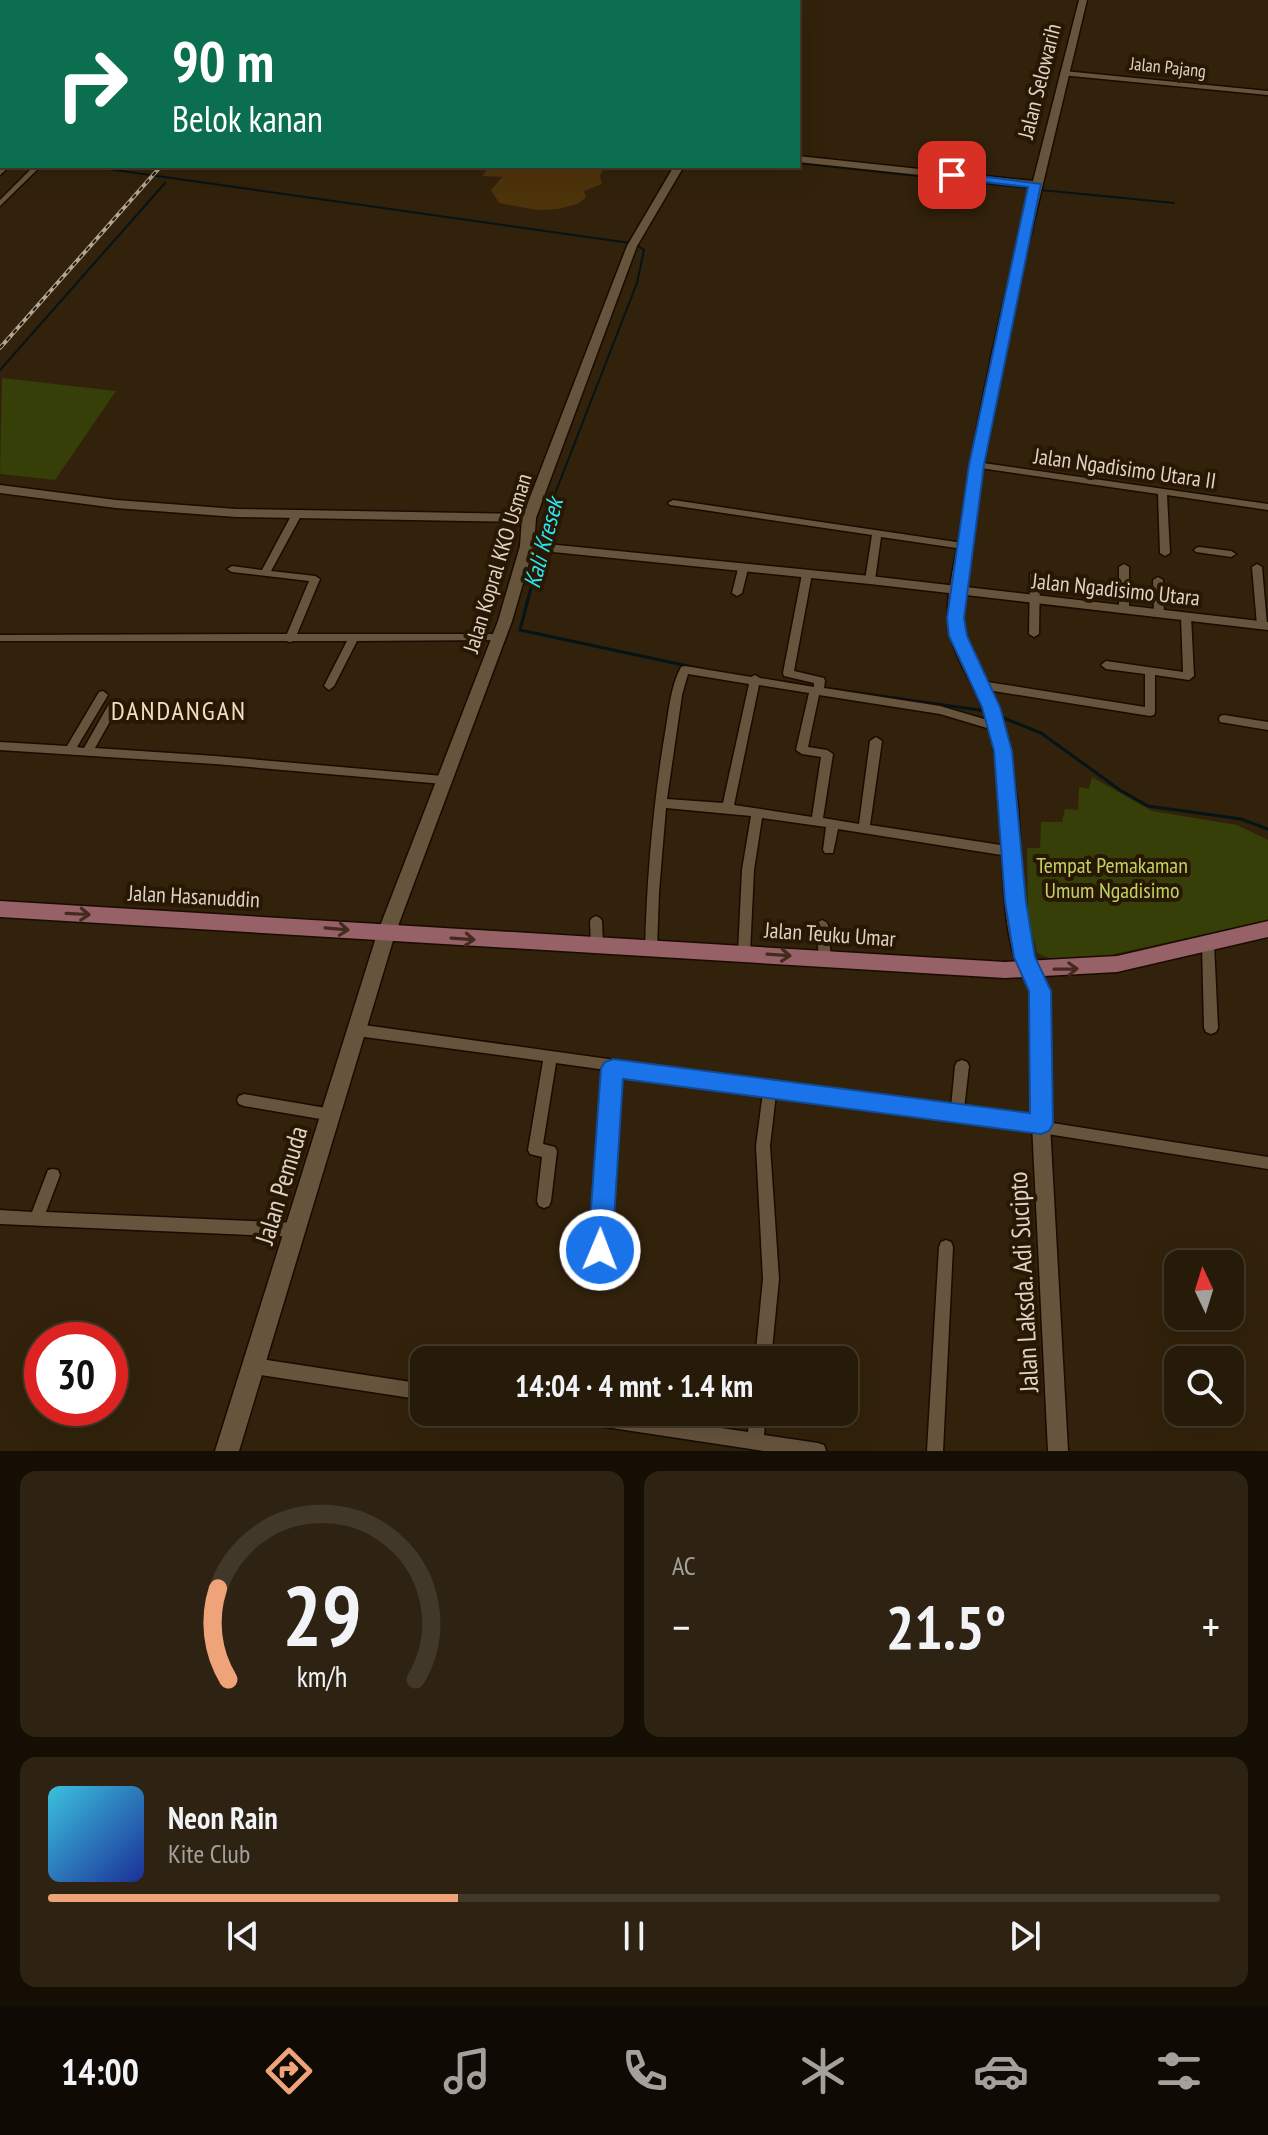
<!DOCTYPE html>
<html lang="id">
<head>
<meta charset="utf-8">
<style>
	body { margin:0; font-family:"PT Sans Narrow",sans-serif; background:#2e2312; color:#f1f3f6; height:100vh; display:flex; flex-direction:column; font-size:30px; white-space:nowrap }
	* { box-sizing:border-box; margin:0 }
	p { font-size:26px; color:#a4a19c }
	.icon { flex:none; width:44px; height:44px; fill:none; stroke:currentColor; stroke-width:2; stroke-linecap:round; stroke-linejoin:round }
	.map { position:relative; height:1451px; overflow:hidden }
	.sheet { display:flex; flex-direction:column; gap:20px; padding:20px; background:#150e04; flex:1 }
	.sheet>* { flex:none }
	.top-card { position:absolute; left:0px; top:0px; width:800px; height:168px; box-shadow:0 8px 32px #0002,0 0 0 2px #423829; background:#0b6e4f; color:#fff; overflow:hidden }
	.needle { width:52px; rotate:356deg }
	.buttons { position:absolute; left:1164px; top:1250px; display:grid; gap:16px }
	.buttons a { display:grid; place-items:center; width:80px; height:80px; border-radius:16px; background:#261a08; box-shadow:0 8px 32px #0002,0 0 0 2px #423829; font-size:40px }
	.speed { position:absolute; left:24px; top:1322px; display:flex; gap:16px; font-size:40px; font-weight:700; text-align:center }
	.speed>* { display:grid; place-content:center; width:104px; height:104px; border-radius:50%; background:#261a08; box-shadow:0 8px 32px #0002,0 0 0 2px #423829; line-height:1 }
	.speed .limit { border:12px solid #d22; background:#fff; color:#111 }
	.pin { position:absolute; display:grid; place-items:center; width:68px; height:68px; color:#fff; margin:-34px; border-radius:16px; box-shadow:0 4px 12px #0006 }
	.me { position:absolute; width:88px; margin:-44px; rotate:1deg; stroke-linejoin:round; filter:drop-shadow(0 0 6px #0008) }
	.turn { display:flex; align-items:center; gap:28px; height:168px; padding:0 40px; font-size:36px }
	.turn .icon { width:104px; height:104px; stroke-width:2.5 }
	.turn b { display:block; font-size:56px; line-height:68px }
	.big { font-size:60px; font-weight:700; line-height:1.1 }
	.sheet .tile { flex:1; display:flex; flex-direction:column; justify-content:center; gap:12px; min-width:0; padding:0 28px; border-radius:16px; background:#2e2312 }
	.sheet .dial { align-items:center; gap:0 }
	.dial svg { height:208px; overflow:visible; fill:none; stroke:#423829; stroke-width:7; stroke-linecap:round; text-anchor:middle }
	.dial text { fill:#f1f3f6; stroke:none }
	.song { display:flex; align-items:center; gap:24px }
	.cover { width:96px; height:96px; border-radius:12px; background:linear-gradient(135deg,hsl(190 70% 55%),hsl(230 70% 35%)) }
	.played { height:8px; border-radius:4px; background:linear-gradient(90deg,#efa378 35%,#423829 35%) }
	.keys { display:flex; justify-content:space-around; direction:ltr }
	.heat { display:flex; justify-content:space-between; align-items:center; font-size:44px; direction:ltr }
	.sheet .tiles { flex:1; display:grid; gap:20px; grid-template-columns:1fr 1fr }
	.tile:last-child { grid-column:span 2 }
	.trip { position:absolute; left:410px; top:1346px; width:448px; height:80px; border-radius:16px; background:#261a08; box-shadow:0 8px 32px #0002,0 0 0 2px #423829; font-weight:700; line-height:80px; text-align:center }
	.dock { display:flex; height:128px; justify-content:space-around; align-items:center; background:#0f0a03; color:#a4a19c }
	.dock .icon { width:56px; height:56px }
	.dock .on { color:#efa378 }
	.dock b { font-size:36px; color:#f1f3f6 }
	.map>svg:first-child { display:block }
</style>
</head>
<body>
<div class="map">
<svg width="1268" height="1451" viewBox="0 0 1268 1451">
	<rect width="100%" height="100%" fill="#32220b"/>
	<path fill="#373f09" d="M2,378L116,391L55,480L0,474Z
		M1092,777L1152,811L1237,825L1268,840V920L1083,961L1057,962L1037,953L1028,916L1027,848H1040L1041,822H1062L1065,809L1078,810L1079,787L1089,789Z"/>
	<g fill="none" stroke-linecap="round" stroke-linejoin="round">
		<path stroke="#051416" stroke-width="2" d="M798,163L1027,188
			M87,166L630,243
			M177,169L180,166
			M1041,190L1174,203
			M0,370L165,183
			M545,536L551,504L637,283L644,250L637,245"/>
		<path stroke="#051416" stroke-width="3" d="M545,534L520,630L702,669
			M784,682L816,687
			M824,688L986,711
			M1001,717L1041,733L1120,790L1148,806L1241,819L1268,829"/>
	</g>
	<path fill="#4e340b" d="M605,166L600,176L602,184L584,191L586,197L578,204L558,209L537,210L499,203L491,190L502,177L482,176L489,167Z"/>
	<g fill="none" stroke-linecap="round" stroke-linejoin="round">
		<g stroke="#190b00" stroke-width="3">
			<path id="minor" d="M0,79H2V83H0Z
				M0,103H2V107H0Z
				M3,166H10L0,175V169Z
				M34,166H41L0,206V200Z
				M976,462L1268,504V510L1167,495L1170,553L1165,556L1160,553L1158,494L973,467V463Z
				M673,500L963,543L968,546L963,549L881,537L875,580L870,583L865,580L872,535L670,505L668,503Z
				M297,511L302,514L271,571L315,576L320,579L297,634H500L505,637L500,640L357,641L334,686L329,690L324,686L347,641H294L290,642L286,641H0V635L287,634L309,581L232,572L227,569L232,566L262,570L292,514Z
				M1199,547L1231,551L1236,554L1231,557L1196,552L1194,550L1196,548Z
				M1124,564L1129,567V610L1124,613L1119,610V567Z
				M1257,564L1262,567L1267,625L1262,628L1257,625L1252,567Z
				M743,566L748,569L742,593L737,596L732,593L738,569Z
				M807,571L812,574L794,671L824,678L825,681L824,688L940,706L1001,724L1003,727L997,731L940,714L819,695L808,747L827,750L833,754L823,818L859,824L870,741L876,737L882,741L870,825L1014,847L1018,849L1020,852L1018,855L1014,857L838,829L833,853H825L823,850L826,827L762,818L754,870L750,953L748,957L744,958L740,957L738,953L742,870L751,816L666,808L659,892L657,949L655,953L651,954L647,953L645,949C647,876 653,805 665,733C669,711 670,688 681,667L685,666L751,677L755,675L760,678L814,687V683L784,676L783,673L802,574ZM688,674L749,684L723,803L667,799L682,695ZM759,685L809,693L796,750L802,754L821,757L812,817L734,805Z
				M1035,571L1040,574L1039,634L1034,637L1029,634L1030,574Z
				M1158,577L1163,580L1164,614L1159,617L1154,614L1153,580Z
				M1186,613L1191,616L1194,676L1189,680L1155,675V712L1154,715L1150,716L981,689L976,685L981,681L1145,707V674L1106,669L1101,665L1106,661L1183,672L1181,616Z
				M103,691L108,695L77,747L84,748L109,704L113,703L118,707L95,748L215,756L443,776L447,777L449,780L447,783L443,784L215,764L0,750V742L67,746L99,692Z
				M1224,715L1268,722V730L1220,722L1219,719L1220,716Z
				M596,916L600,918L602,921L603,946L601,950L597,951L593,950L591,946L590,921L592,918Z
				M822,920L826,922L828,925L831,958L830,962L825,963L820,962L819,958L816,925L818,922Z
				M1208,939L1212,940L1214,944L1218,1028L1216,1032L1211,1034L1206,1032L1204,1028L1202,944L1204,940Z
				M357,1024L951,1107L955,1066L957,1062L962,1060L967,1062L969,1066L964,1109L1268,1157V1169L1041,1133L776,1094L770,1146L779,1279L771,1360H755L763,1279L756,1146L763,1092L619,1072L607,1250L605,1255L600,1257L595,1255L593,1250L606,1070L556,1063L543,1144L555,1147L557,1151L551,1201L549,1206L544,1208L539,1206L537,1201L542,1157L530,1154L528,1150L543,1061L357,1036L352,1034L350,1030L352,1026Z
				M244,1094L332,1109L337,1111L339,1115L337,1119L332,1121L244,1106L239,1104L237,1100L239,1096Z
				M53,1169L58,1170L60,1175L46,1212L297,1223L302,1225L304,1230L302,1235L297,1237L0,1224V1210L32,1212L48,1170Z
				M946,1240L951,1242L953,1247L943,1451H927L939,1247L941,1242Z
				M254,1358L424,1384V1400L254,1374L248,1372L246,1366L248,1360Z
				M551,1412H613L748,1432L750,1412H766L764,1435L818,1443L824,1445L826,1451H764L559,1420L553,1418Z"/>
		</g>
		<g stroke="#190b00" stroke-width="3">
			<path id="tertiary" d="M1064,71L1268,91V95L1061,75L1060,73Z
				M0,485L116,500L236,509L529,514L535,518L529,522L236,517L116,508L0,493Z
				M527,542L870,576L1268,622V630L870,584L523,549L521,546Z
				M1028,962L1034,964L1048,991L1050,1124L1068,1451H1048L1032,1124V991L1020,969L1022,964Z"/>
		</g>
		<g stroke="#190b00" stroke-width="3">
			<path id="secondary" d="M1079,0H1087L1023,267L980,484L962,618L967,642L999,709L1008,741L1018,806L1024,905L1037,969L1035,974L1028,977L1021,974C998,928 1004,831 998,776C995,751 990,724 979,700C968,674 950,650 948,621C946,595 956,558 960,531C976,415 1003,300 1032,187L798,162V156L1033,181Z
				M674,166H684L637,246L536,518L534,546L512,621L395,934L239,1451H215L377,934L498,621L520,546L522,518L627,246Z"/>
		</g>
		<g stroke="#190b00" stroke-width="3">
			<path id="primary" d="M0,901L1005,962L1117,956L1268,921V937L1117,972L1005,978L0,917Z"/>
		</g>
		<use href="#minor" fill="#66543d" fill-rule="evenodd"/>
		<use href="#tertiary" fill="#66543d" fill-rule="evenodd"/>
		<use href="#secondary" fill="#66543d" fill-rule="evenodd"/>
		<use href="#primary" fill="#966167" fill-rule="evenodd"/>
		<g stroke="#b2a697" stroke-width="4">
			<path id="rail" d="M0,348L161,166"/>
		</g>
		<use href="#rail" stroke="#281803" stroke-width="2" stroke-dasharray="5" stroke-linecap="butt"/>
	</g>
	<defs><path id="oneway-shaft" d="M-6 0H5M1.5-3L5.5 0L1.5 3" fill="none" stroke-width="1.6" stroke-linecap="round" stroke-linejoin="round" transform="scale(2)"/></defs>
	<g stroke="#442a1c">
		<use href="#oneway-shaft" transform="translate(78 914) rotate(3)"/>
		<use href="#oneway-shaft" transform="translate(337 929) rotate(5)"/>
		<use href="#oneway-shaft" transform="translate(463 939) rotate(4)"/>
		<use href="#oneway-shaft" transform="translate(779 955) rotate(4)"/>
		<use href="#oneway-shaft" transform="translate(1066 969) rotate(-1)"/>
	</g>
	<path fill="#1a73e8" stroke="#114b97" stroke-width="2" d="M952,172L1041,184L984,465L964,618L967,636L1000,707L1012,751L1026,902L1035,957L1051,991L1053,1124L1049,1131L1041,1134L623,1079L612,1250L609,1258L600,1262L591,1258L588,1250L601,1068L605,1062L613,1059L1030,1113L1029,991L1014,957L1005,902L994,751L982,707L949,636L947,618L969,465L1028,187L948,178Z"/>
	<g text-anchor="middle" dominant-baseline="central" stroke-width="8" stroke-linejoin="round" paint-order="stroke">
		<g font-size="18" fill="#ded3c6" stroke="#281803">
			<text transform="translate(1168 67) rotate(6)">Jalan Pajang</text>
		</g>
		<g font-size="22" fill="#ded3c6" stroke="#281803">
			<text transform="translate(1039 81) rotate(-76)">Jalan Selowarih</text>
			<text transform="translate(1125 468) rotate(8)">Jalan Ngadisimo Utara II</text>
			<text transform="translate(497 563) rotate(-73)">Jalan Kopral KKO Usman</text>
			<text transform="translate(1116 589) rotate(6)">Jalan Ngadisimo Utara</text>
			<text transform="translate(194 896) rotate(3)">Jalan Hasanuddin</text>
			<text transform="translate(830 934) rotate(4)">Jalan Teuku Umar</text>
		</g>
		<g font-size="22" fill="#c0d263" stroke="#281803">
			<text x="1112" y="865">Tempat Pemakaman<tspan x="1112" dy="25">Umum Ngadisimo</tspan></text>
		</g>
		<g font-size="24" font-style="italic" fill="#28e7f4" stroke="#281803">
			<text transform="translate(543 543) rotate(-75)">Kali Kresek</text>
		</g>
		<g font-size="26" letter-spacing="2" fill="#f4dec3" stroke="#281803">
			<text x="179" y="710">DANDANGAN</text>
		</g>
		<g font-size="26" fill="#ded3c6" stroke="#281803">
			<text transform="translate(281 1185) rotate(-73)">Jalan Pemuda</text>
			<text transform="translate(1023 1282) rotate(-93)">Jalan Laksda. Adi Sucipto</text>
		</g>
	</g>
</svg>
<div class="buttons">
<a><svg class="needle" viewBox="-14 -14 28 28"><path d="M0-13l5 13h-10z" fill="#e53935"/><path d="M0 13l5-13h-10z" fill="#a4a19c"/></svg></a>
<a><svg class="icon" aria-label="search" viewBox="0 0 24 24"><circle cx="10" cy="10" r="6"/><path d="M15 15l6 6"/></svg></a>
</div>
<div class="speed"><div class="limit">30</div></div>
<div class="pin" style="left:952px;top:175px;background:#d93025"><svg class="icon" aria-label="arrive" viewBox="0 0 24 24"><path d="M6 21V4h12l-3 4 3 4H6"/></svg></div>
<svg class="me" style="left:600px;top:1250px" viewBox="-20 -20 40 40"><circle r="17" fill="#1a73e8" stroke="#fff" stroke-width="3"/><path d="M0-11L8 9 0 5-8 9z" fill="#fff"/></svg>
<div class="trip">14:04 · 4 mnt · 1.4 km</div>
<div class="top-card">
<div class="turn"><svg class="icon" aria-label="right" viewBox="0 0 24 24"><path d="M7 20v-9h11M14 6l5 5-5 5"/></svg><div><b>90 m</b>Belok kanan</div></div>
</div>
</div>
<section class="sheet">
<div class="tiles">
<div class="tile dial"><svg viewBox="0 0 100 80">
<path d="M14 69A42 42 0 1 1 86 69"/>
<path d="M14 69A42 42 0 0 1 10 34" stroke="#efa378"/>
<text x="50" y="56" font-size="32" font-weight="700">29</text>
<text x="50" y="72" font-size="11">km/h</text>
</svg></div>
<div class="tile"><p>AC</p>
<div class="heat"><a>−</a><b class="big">21.5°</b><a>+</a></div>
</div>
<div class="tile">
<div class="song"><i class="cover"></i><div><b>Neon Rain</b><p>Kite Club</p></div></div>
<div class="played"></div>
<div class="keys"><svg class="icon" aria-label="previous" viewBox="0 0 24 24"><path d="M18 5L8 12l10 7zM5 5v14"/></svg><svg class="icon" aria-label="pause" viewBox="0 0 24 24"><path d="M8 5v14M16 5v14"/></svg><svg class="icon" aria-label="next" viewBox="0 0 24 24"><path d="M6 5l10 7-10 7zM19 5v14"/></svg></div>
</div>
</div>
</section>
<nav class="dock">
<b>14:00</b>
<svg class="icon on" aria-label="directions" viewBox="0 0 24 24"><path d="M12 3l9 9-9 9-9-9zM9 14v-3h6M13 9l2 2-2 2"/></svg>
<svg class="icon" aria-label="music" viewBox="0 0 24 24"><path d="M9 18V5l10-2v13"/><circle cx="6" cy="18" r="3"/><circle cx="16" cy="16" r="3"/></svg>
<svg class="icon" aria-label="phone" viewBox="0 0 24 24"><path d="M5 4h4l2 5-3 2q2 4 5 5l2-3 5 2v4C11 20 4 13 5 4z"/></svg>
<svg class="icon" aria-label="climate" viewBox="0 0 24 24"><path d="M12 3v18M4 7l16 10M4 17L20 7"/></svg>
<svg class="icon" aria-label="car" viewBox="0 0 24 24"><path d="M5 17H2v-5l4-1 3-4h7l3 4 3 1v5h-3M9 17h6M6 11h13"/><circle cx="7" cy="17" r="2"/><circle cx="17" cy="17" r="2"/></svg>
<svg class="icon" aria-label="filters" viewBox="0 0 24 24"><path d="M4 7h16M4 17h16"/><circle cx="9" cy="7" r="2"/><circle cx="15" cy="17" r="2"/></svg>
</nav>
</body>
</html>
